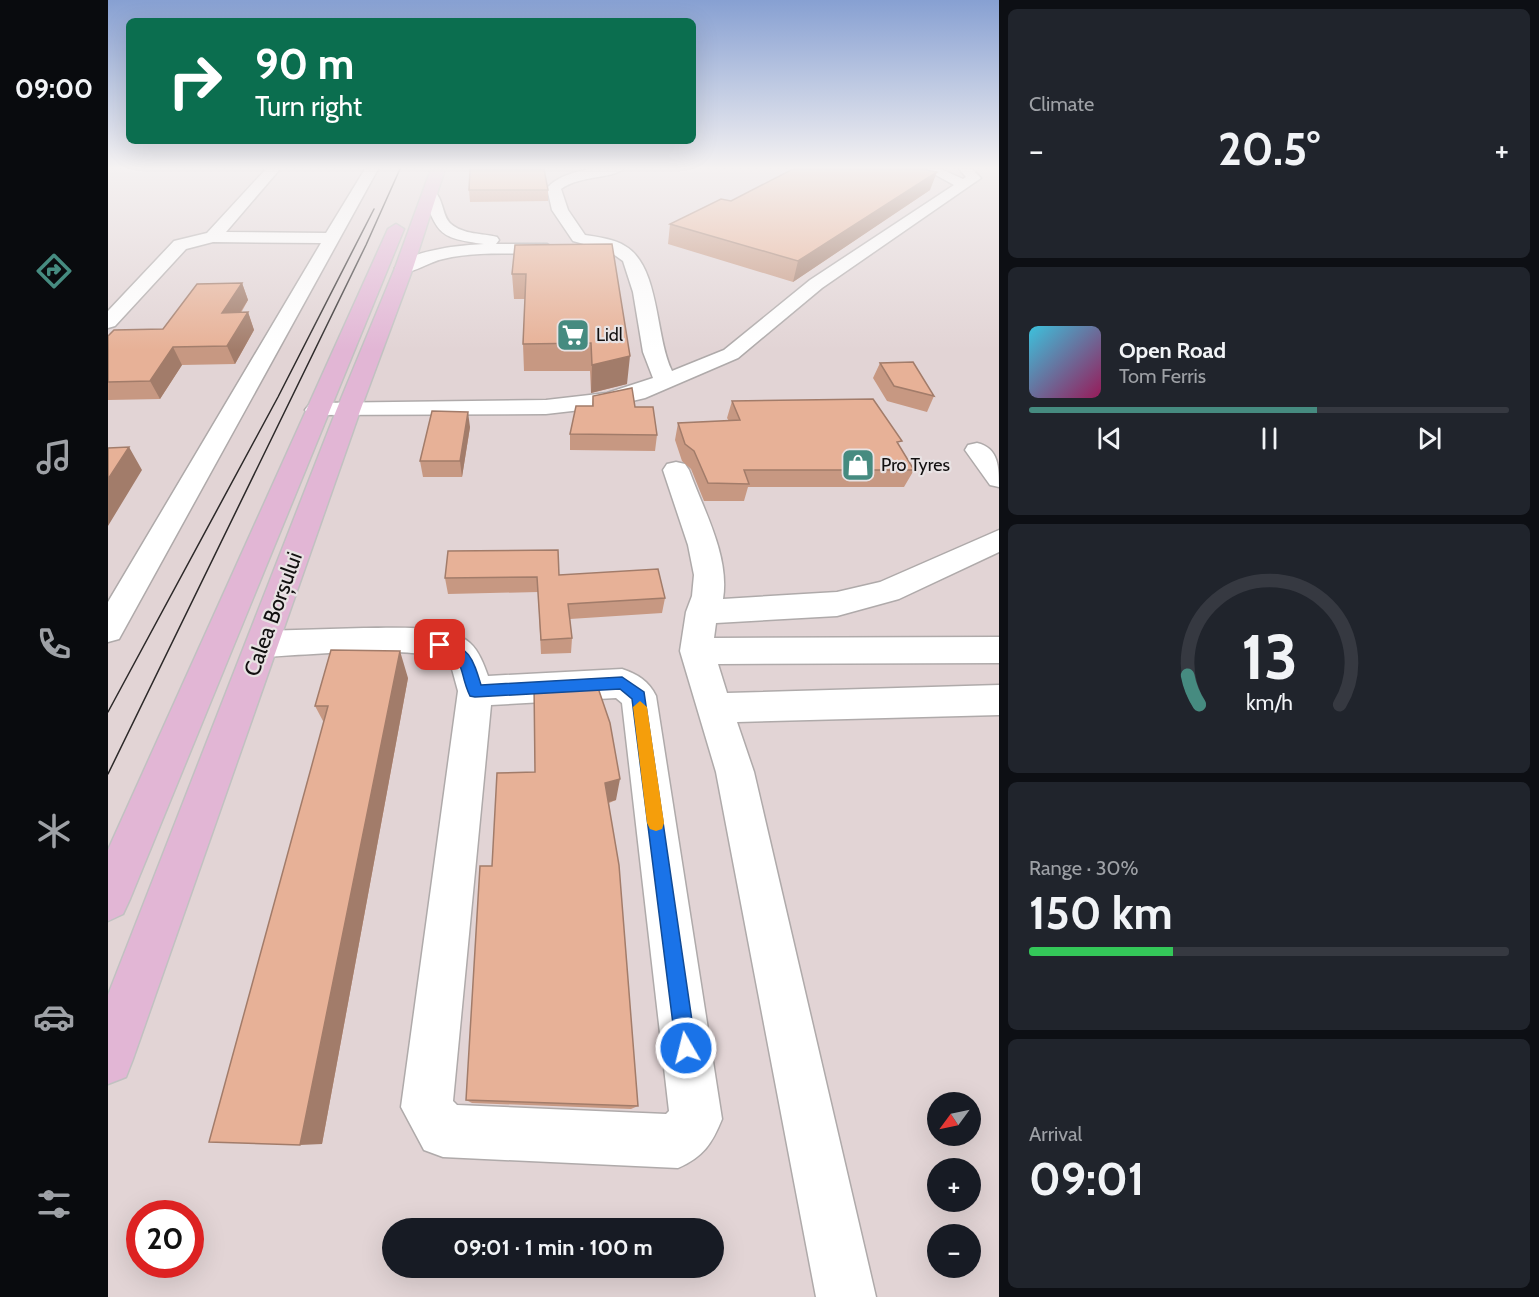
<!DOCTYPE html>
<html lang="en">
<head>
<meta charset="utf-8">
<style>
	body { margin:0; font-family:Cabin,sans-serif; background:#20242c; color:#f1f3f6; height:100vh; display:flex; flex-direction:column; font-size:22px; white-space:nowrap }
	* { box-sizing:border-box; margin:0 }
	p { font-size:20px; color:#9ea1a6 }
	.icon { flex:none; width:33px; height:33px; fill:none; stroke:currentColor; stroke-width:2; stroke-linecap:round; stroke-linejoin:round }
	.map { position:relative; flex:1; overflow:hidden }
	.details { display:flex; flex-direction:column; gap:9px; padding:9px; background:#0d0f14; width:540px }
	.details>* { flex:none }
	.guide { position:absolute; left:18px; top:18px; width:570px; height:126px; border-radius:9px; box-shadow:0 6px 24px #0002; background:#0b6e4f; color:#fff; overflow:hidden }
	.needle { width:39px; rotate:237deg }
	.fabs { position:absolute; left:819px; top:1092px; display:grid; gap:12px }
	.fabs a { display:grid; place-items:center; width:54px; height:54px; border-radius:50%; background:#171b24; box-shadow:0 6px 24px #0002; font-size:30px }
	.speed { position:absolute; left:18px; top:1200px; display:flex; gap:12px; font-size:30px; font-weight:700; text-align:center }
	.speed>* { display:grid; place-content:center; width:78px; height:78px; border-radius:50%; background:#171b24; box-shadow:0 6px 24px #0002; line-height:1 }
	.speed .limit { border:9px solid #d22; background:#fff; color:#111 }
	.pin { position:absolute; display:grid; place-items:center; width:51px; height:51px; color:#fff; margin:-26px; border-radius:12px; box-shadow:0 3px 9px #0006 }
	.me { position:absolute; width:66px; margin:-33px; rotate:352deg; stroke-linejoin:round; filter:drop-shadow(0 0 4px #0008) }
	.turn { display:flex; align-items:center; gap:21px; height:126px; padding:0 30px; font-size:27px }
	.turn .icon { width:78px; height:78px; stroke-width:2.5 }
	.turn b { display:block; font-size:42px; line-height:51px }
	.big { font-size:45px; font-weight:700; line-height:1.1 }
	.details .card { flex:1; display:flex; flex-direction:column; justify-content:center; gap:9px; min-width:0; padding:0 21px; border-radius:9px; background:#20242c }
	.details .dial { align-items:center; gap:0 }
	.dial svg { height:156px; overflow:visible; fill:none; stroke:#363941; stroke-width:7; stroke-linecap:round; text-anchor:middle }
	.dial text { fill:#f1f3f6; stroke:none }
	.song { display:flex; align-items:center; gap:18px }
	.cover { width:72px; height:72px; border-radius:9px; background:linear-gradient(135deg,hsl(190 70% 55%),hsl(330 70% 35%)) }
	.played { height:6px; border-radius:3px; background:linear-gradient(90deg,#468b80 60%,#363941 60%) }
	.keys { display:flex; justify-content:space-around; direction:ltr }
	.heat { display:flex; justify-content:space-between; align-items:center; font-size:33px; direction:ltr }
	.charge { height:9px; border-radius:4px; background:linear-gradient(90deg,#34c759 30%,#363941 0) }
	.trip { position:absolute; left:274px; top:1218px; width:342px; height:60px; border-radius:30px; background:#171b24; box-shadow:0 6px 24px #0002; font-weight:700; line-height:60px; text-align:center }
	main { display:flex; flex:1; min-height:0 }
	.menu { display:flex; flex-direction:column; width:108px; justify-content:space-around; align-items:center; background:#090b0e; color:#9ea1a6 }
	.menu .icon { width:42px; height:42px }
	.menu .current { color:#468b80 }
	.menu b { font-size:27px; color:#f1f3f6 }
	.map>svg:first-child { display:block }
</style>
</head>
<body>
<main>
<nav class="menu">
<b>09:00</b>
<svg class="icon current" aria-label="directions" viewBox="0 0 24 24"><path d="M12 3l9 9-9 9-9-9zM9 14v-3h6M13 9l2 2-2 2"/></svg>
<svg class="icon" aria-label="music" viewBox="0 0 24 24"><path d="M9 18V5l10-2v13"/><circle cx="6" cy="18" r="3"/><circle cx="16" cy="16" r="3"/></svg>
<svg class="icon" aria-label="phone" viewBox="0 0 24 24"><path d="M5 4h4l2 5-3 2q2 4 5 5l2-3 5 2v4C11 20 4 13 5 4z"/></svg>
<svg class="icon" aria-label="climate" viewBox="0 0 24 24"><path d="M12 3v18M4 7l16 10M4 17L20 7"/></svg>
<svg class="icon" aria-label="car" viewBox="0 0 24 24"><path d="M5 17H2v-5l4-1 3-4h7l3 4 3 1v5h-3M9 17h6M6 11h13"/><circle cx="7" cy="17" r="2"/><circle cx="17" cy="17" r="2"/></svg>
<svg class="icon" aria-label="filters" viewBox="0 0 24 24"><path d="M4 7h16M4 17h16"/><circle cx="9" cy="7" r="2"/><circle cx="15" cy="17" r="2"/></svg>
</nav>
<div class="map">
<svg width="891" height="1297" viewBox="0 0 891 1297">
	<rect width="100%" height="100%" fill="#e8e2e3"/>
	<path fill="#e2d4d5" fill-rule="evenodd" d="M0,169H891V1297H0ZM830,1102H862V1136H830ZM830,1168H862V1202H830ZM32,1214H82V1264H32ZM285,1228H606V1268H285ZM830,1234H862V1268H830Z"/>
	<g fill="none" stroke-linecap="round" stroke-linejoin="round">
		<g stroke="#afaaaa" stroke-width="3">
			<path id="minor" d="M158,169H172L118,232L218,233L257,169H270L11,639L0,642V602L213,243L105,242L78,249L7,326L0,328V311L66,241L99,233Z
				M482,169H515C504,179 472,175 453,189L460,210L477,235C490,237 506,239 517,246C552,266 547,337 564,371L616,350L702,280L846,185L817,169H833L855,179L858,177L851,169H864L873,178L714,288L630,358L537,398L499,407L438,414L201,415L197,410L201,405L209,403L438,400L499,393L545,378L535,352L525,292L515,261L501,251L465,241L444,210L439,188C450,176 466,172 482,169Z
				M322,190C336,193 333,216 343,224C356,235 374,233 389,237L391,240L388,244H439L447,249L439,254C405,254 368,251 335,259C320,262 304,275 290,272L287,268C301,250 354,245 376,244C332,238 330,235 315,194Z
				M869,443C891,448 891,468 891,487L882,485L857,450L860,445Z
				M568,462L577,464L581,470C595,509 622,556 615,599L729,592L772,582L891,530V552L791,599L729,616L608,623L606,638L891,637V663L610,664L619,693L891,685V715L629,722L646,772L768,1297H708L608,772L572,651L578,612L584,596L586,575L580,545L555,470L559,464Z
				M256,628C283,628 342,624 362,643C371,651 376,665 380,676L514,669C529,674 541,681 548,696L614,1119C604,1144 595,1157 570,1168L335,1157L316,1150L293,1107L350,691L344,669L336,659C302,645 195,655 154,657L142,653L138,644L142,635L154,631ZM508,698L514,703L561,1111L558,1114L349,1105L345,1101L383,705Z"/>
		</g>
		<g stroke="#c1c1c1" stroke-width="3">
			<path id="major" d="M323,169H337L305,268L252,411L25,1059L18,1077L0,1084V995L228,411L287,268Z
				M288,224L296,229L22,899L15,914L0,921V850L280,229Z"/>
		</g>
		<use href="#minor" fill="#fff" fill-rule="evenodd"/>
		<use href="#major" fill="#e2b6d5" fill-rule="evenodd"/>
		<path stroke="#2c2929" stroke-width="1.5" d="M0,712L170,397L266,209
			M0,774L258,245L292,169"/>
	</g>
	<path fill="#c79882" d="M685,169H818L822,190L685,282L560,244L562,224L623,201Z
		M361,190H440V201L362,202Z
		M407,245L519,384L483,393L482,371H416L415,344L417,299H406L404,274Z
		M134,283L140,300L133,313L140,312L146,330L127,364L74,365L52,399L0,400V336L55,329Z
		M772,363L826,396L819,412L779,401L765,378Z
		M485,396L527,407L549,435L547,451L462,450V434L484,406Z
		M624,401L791,446L806,470L796,487H640L636,501H596L583,469L574,461L567,440L570,423L621,421L619,418Z
		M362,427L354,477H315L312,461Z
		M451,575L557,598L554,613L462,619L464,638L463,653L433,654L430,592L340,594L337,578Z
		M300,678L214,1144L215,721L207,706Z
		M427,772L508,800L501,803L530,1106L523,1109L364,1103L358,1100L384,866Z"/>
	<path fill="#a27c6a" d="M829,172L822,190L685,282L690,261Z
		M134,283L140,300L121,330L114,313Z
		M140,312L146,330L127,364L119,346Z
		M65,347L74,365L52,399L42,381Z
		M522,356L519,384L483,393L484,365Z
		M360,412L362,427L354,477L352,461Z
		M21,447L34,470L0,526V479Z
		M292,651L300,678L214,1144L192,1145Z
		M512,779L508,800L494,804L497,783Z"/>
	<path fill="#e7b197" stroke="#a27c6a" stroke-width="1.5" d="M362,169H436L440,190H361Z
		M685,169H814L829,172L690,261L562,224L613,199L623,201Z
		M504,244L522,356L484,365L483,343L415,344L418,274H404L407,245Z
		M134,283L114,313L140,312L119,346L65,347L42,381L0,382V336L6,330L55,329L89,284Z
		M805,362L826,396L786,386L772,363Z
		M524,388L527,407H545L549,435L462,434L468,406H485V396Z
		M765,399L794,441L789,442L806,470H636L641,484L600,483L586,451L577,444L570,423L632,420L624,401Z
		M324,411L360,412L352,461H312Z
		M21,447L0,479V448Z
		M450,550L451,575L550,569L557,598L460,604L464,638L433,640L429,577L337,578L340,551Z
		M223,650L292,651L192,1145L101,1142L220,706H207Z
		M487,679L502,723L512,779L497,783L511,865L530,1106L358,1100L372,866H384L389,773L427,772L426,683Z"/>
	<linearGradient id="sky" x2="0" y2="1"><stop stop-color="#87a0d2"/><stop offset="0.48" stop-color="#f5f2f2"/><stop offset="1" stop-color="#f5f2f2" stop-opacity="0"/></linearGradient>
	<rect width="891" height="350" fill="url(#sky)"/>
	<path fill="#1a73e8" stroke="#114b97" stroke-width="1.5" d="M332,640C361,646 365,658 373,685L514,677L536,692L588,1048L585,1055L578,1058L571,1055L568,1048L524,699L512,689L367,697L362,696C349,669 361,660 327,649L325,645Z"/>
	<path fill="#f59e0b" d="M532,701L539,707L556,823L554,829L548,831L542,829L539,823L525,707Z"/>
	<defs>
		<g id="supermarket-square" transform="scale(1.725)"><rect x="-9" y="-9" width="18" height="18" rx="4" fill="#468b80" stroke="#e8e2e3"/><path d="M-6-5.5h2.5l.6 2H6L4.5 2H-2.5L-4.4-4H-6ZM-1.5 3.2a1.3 1.3 0 1 0 .1 0ZM3 3.2a1.3 1.3 0 1 0 .1 0Z" fill="#fff"/></g>
		<g id="shop-square" transform="scale(1.725)"><rect x="-9" y="-9" width="18" height="18" rx="4" fill="#468b80" stroke="#e8e2e3"/><path d="M-5-2.5h2.3a2.7 3.5 0 0 1 5.4 0H5L5.5 6h-11ZM-1.5-2.5h3a1.5 2.3 0 0 0-3 0Z" fill="#fff"/></g>
	</defs>
	<g fill-rule="evenodd">
		<use href="#supermarket-square" x="465" y="335"/>
		<use href="#shop-square" x="750" y="465"/>
	</g>
	<g text-anchor="middle" dominant-baseline="central" stroke-width="4.5" stroke-linejoin="round" paint-order="stroke">
		<g font-size="18" fill="#121010" stroke="#e8e2e3" text-anchor="start">
			<text x="488" y="335">Lidl</text>
			<text x="773" y="465">Pro Tyres</text>
		</g>
		<g font-size="22" fill="#121010" stroke="#e8e2e3">
			<text transform="translate(165 614) rotate(-70)">Calea Borșului</text>
		</g>
	</g>
</svg>
<div class="fabs">
<a><svg class="needle" viewBox="-14 -14 28 28"><path d="M0-13l5 13h-10z" fill="#e53935"/><path d="M0 13l5-13h-10z" fill="#9ea1a6"/></svg></a>
<a>+</a>
<a>−</a>
</div>
<div class="speed"><div class="limit">20</div></div>
<div class="pin" style="left:332px;top:645px;background:#d93025"><svg class="icon" aria-label="arrive" viewBox="0 0 24 24"><path d="M6 21V4h12l-3 4 3 4H6"/></svg></div>
<svg class="me" style="left:578px;top:1048px" viewBox="-20 -20 40 40"><circle r="17" fill="#1a73e8" stroke="#fff" stroke-width="3"/><path d="M0-11L8 9 0 5-8 9z" fill="#fff"/></svg>
<div class="trip">09:01 · 1 min · 100 m</div>
<div class="guide">
<div class="turn"><svg class="icon" aria-label="right" viewBox="0 0 24 24"><path d="M7 20v-9h11M14 6l5 5-5 5"/></svg><div><b>90 m</b>Turn right</div></div>
</div>
</div>
<section class="details">
<div class="card"><p>Climate</p>
<div class="heat"><a>−</a><b class="big">20.5°</b><a>+</a></div>
</div>
<div class="card">
<div class="song"><i class="cover"></i><div><b>Open Road</b><p>Tom Ferris</p></div></div>
<div class="played"></div>
<div class="keys"><svg class="icon" aria-label="previous" viewBox="0 0 24 24"><path d="M18 5L8 12l10 7zM5 5v14"/></svg><svg class="icon" aria-label="pause" viewBox="0 0 24 24"><path d="M8 5v14M16 5v14"/></svg><svg class="icon" aria-label="next" viewBox="0 0 24 24"><path d="M6 5l10 7-10 7zM19 5v14"/></svg></div>
</div>
<div class="card dial"><svg viewBox="0 0 100 80">
<path d="M14 69A42 42 0 1 1 86 69"/>
<path d="M14 69A42 42 0 0 1 8 54" stroke="#468b80"/>
<text x="50" y="56" font-size="32" font-weight="700">13</text>
<text x="50" y="72" font-size="11">km/h</text>
</svg></div>
<div class="card"><p>Range · 30%</p><b class="big">150 km</b><div class="charge"></div></div>
<div class="card"><p>Arrival</p><b class="big">09:01</b></div>
</section>
</main>
</body>
</html>
